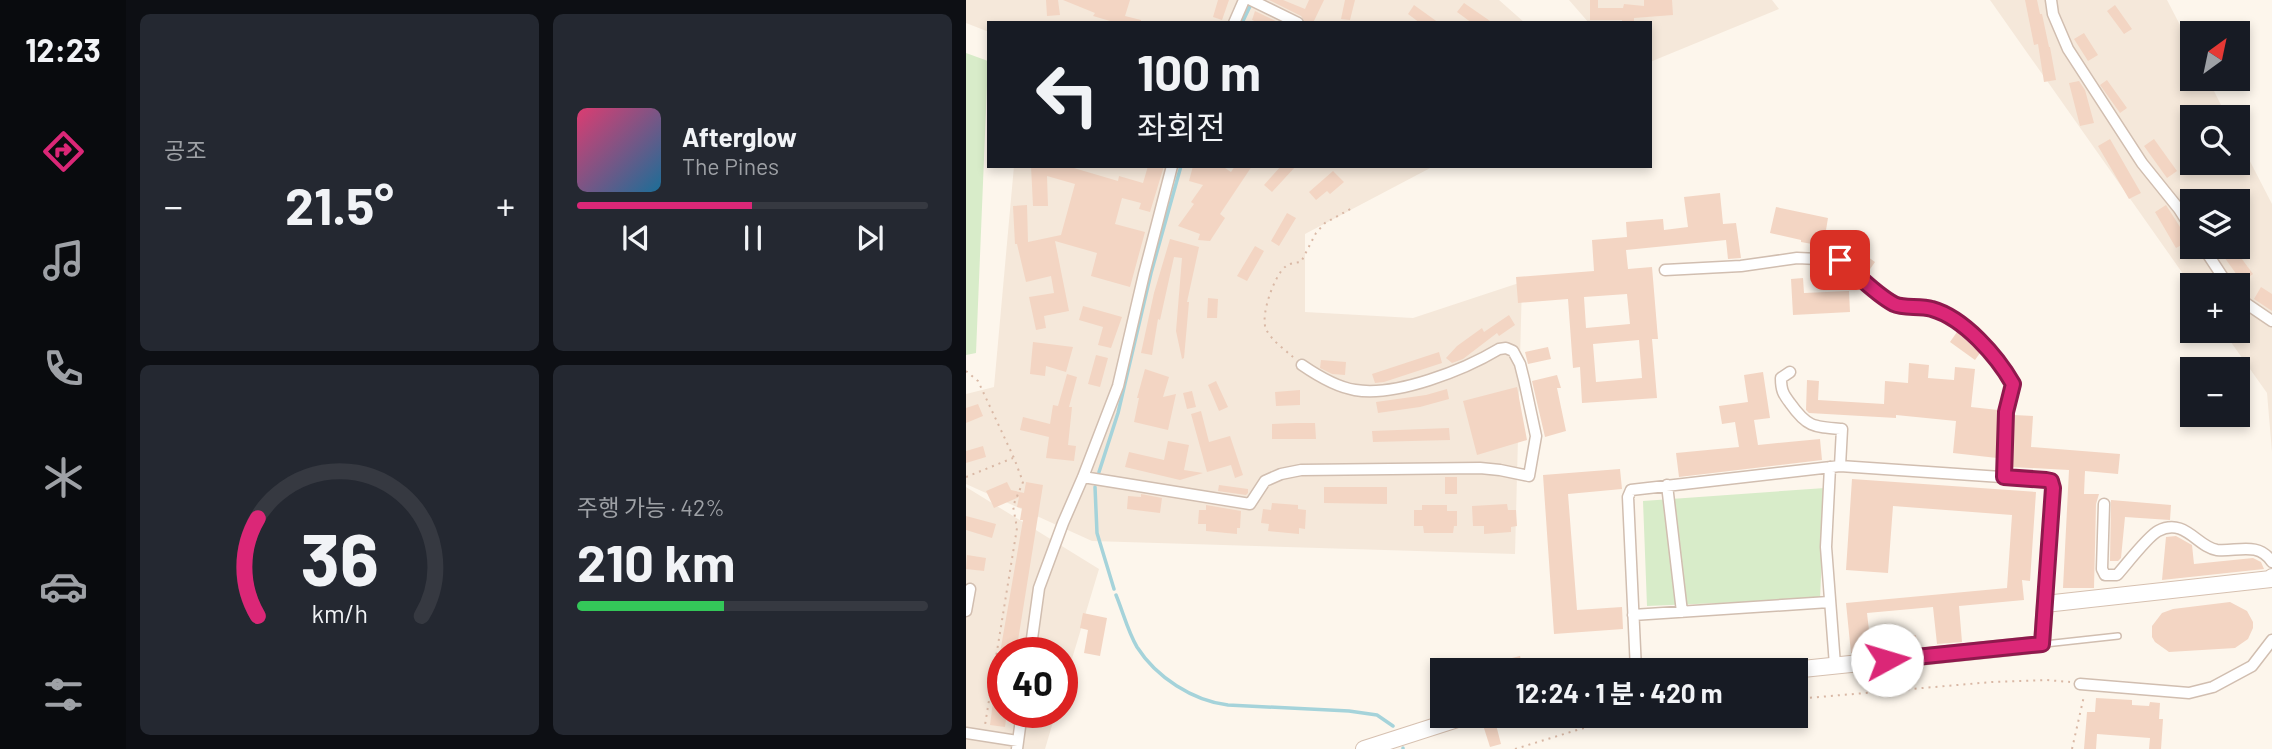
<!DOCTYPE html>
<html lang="ko">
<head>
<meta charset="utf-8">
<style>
	body { margin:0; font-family:Barlow,"Noto Sans KR",sans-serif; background:#242831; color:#f1f3f6; height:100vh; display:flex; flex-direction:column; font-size:26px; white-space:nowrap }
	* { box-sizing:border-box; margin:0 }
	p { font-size:23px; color:#9ea1a6 }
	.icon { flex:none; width:38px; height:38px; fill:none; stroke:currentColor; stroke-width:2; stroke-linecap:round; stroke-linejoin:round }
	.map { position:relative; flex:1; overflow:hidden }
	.details { display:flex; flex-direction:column; gap:14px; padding:14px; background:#0d0f14; width:840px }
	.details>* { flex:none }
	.top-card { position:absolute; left:21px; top:21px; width:665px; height:147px; border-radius:0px; box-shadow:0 4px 10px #0003; background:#171b24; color:#f1f3f6; overflow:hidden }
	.needle { width:46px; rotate:33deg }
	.buttons { position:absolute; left:1214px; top:21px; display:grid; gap:14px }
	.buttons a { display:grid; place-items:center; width:70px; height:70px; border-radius:0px; background:#171b24; box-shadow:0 4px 10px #0003; font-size:35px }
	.speed { position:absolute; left:21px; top:637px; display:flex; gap:14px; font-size:35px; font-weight:700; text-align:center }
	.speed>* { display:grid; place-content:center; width:91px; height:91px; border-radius:50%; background:#171b24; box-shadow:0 4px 10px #0003; line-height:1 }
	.speed .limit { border:10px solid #d22; background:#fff; color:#111 }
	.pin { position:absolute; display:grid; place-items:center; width:60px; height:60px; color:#fff; margin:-30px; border-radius:14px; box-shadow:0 4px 10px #0006 }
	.me { position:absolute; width:77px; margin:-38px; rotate:84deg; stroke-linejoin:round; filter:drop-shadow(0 0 5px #0008) }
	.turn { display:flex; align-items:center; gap:24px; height:147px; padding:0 35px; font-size:32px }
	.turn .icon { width:91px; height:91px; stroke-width:2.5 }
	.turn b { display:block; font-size:49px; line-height:60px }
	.big { font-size:52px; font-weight:700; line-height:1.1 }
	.details .card { flex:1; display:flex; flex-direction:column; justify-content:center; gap:10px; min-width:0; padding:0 24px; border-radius:10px; background:#242831 }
	.details .dial { align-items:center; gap:0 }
	.dial svg { height:182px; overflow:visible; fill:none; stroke:#363941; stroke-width:7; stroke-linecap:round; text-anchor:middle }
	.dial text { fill:#f1f3f6; stroke:none }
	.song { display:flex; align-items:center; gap:21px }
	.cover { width:84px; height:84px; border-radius:10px; background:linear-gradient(135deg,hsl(340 70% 55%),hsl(200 70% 35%)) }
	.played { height:7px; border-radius:4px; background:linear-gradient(90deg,#db2777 50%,#363941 50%) }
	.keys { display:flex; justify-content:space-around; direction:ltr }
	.heat { display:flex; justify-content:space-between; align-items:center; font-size:38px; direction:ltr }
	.charge { height:10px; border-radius:5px; background:linear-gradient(90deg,#34c759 42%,#363941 0) }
	.details .tiles { flex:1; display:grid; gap:14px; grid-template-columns:repeat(2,1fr) }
	.trip { position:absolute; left:464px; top:658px; width:378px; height:70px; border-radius:0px; background:#171b24; box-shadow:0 4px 10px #0003; font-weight:700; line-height:70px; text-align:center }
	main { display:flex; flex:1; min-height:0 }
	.dock { display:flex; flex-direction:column; width:126px; justify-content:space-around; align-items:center; background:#090b0e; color:#9ea1a6 }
	.dock .icon { width:49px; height:49px }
	.dock .active { color:#db2777 }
	.dock b { font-size:32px; color:#f1f3f6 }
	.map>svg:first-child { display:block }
</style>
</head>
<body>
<main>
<nav class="dock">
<b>12:23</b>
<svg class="icon active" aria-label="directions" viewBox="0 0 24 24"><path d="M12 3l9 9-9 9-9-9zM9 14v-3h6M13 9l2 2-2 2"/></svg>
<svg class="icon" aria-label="music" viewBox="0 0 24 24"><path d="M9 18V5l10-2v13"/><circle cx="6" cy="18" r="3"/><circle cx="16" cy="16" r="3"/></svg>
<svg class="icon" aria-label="phone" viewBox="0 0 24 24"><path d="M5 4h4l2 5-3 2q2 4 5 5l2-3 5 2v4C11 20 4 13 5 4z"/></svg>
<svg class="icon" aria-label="climate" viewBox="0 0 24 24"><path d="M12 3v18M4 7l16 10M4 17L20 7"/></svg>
<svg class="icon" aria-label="car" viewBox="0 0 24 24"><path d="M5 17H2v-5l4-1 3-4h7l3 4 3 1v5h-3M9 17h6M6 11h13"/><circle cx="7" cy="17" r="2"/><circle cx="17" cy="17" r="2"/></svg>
<svg class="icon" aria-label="filters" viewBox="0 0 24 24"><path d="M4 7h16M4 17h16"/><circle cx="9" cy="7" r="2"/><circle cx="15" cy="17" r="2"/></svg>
</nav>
<section class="details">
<div class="tiles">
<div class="card"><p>공조</p>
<div class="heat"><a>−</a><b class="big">21.5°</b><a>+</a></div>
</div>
<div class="card">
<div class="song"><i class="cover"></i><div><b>Afterglow</b><p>The Pines</p></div></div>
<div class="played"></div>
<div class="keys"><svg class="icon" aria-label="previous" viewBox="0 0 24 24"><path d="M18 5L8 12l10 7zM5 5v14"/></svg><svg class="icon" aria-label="pause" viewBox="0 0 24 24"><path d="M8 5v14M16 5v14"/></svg><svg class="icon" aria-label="next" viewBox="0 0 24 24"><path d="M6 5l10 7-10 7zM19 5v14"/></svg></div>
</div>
<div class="card dial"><svg viewBox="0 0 100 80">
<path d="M14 69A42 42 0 1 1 86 69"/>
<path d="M14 69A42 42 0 0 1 14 26" stroke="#db2777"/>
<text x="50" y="56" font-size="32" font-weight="700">36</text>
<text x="50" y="72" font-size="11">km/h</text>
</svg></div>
<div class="card"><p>주행 가능 · 42%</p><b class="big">210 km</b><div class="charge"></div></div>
</div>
</section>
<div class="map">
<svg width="1306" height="749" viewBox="0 0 1306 749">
	<rect width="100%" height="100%" fill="#fdf6ec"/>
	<path fill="#f5e8da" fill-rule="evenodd" d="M0,0H533L559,23H23V32L0,23Z
		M603,0H806L813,9L684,62V23H623Z
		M1024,0H1201L1227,50V79H1242L1261,117H1227V163H1272V138L1306,204V452L1301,393L1257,331H1272V285H1227V288ZM1227,201H1272V247H1227Z
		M48,166H468L339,234V312L447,318L556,282L549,554L126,541L0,484V394L28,387Z
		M0,487L133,569L96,692V653H37V712H90L79,749H0Z"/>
	<path fill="#d8ecc9" d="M0,53L22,61L10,353L0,355Z
		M859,488L854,599L681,606L677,501Z"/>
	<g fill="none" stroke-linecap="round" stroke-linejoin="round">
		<path stroke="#a5d3da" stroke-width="3.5" d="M276,23L285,4
			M133,472L152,413L185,273L215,166
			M129,487L131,533L148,589
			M150,595C157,612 162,632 171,647C190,677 227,701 262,705L383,711L411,715L427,726
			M437,748V749"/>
	</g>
	<path fill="#f3d5c3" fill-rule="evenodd" d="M80,0H92L94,15L81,16Z
		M97,0H164L159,16L175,20V23H151L127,16L129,13Z
		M252,0H263L256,20L247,17Z
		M303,0H317L339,9L343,0H358L347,23H340L335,16Z
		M379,0H389L384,20L375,19Z
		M624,0H632V8H657L658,4L678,6V0H706L707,15L668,18V23H656V20H624Z
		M1059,0H1071L1074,14H1076L1083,47H1084L1090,80L1078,82L1072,44L1068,45Z
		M498,3L527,23H506L491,12Z
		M448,5L473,23H454L442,14Z
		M1149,5L1166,29L1158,34L1141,11Z
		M289,11L314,23H293L286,20Z
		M1118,33L1132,55L1122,61L1108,39Z
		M1141,80L1161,108L1154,113L1134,85Z
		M1113,81L1119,90L1128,123L1114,126L1103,83Z
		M1144,139L1175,193L1163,199L1132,146Z
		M1188,139L1211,171L1201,178L1178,146Z
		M65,166H101L152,181L153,176L177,183L182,166H198L184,212L173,209L175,203L156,198L149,224L179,232L164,287L125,276L131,253L89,241L103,311L78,316L80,328L70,330L63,297L88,293L85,276L60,282L51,244H49L47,206L61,205L62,242L95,235L109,184L81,176L82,206H67Z
		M227,166H256L265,172L269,166H286L254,214L259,218L244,241L232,240L234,234L212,226L228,204L225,202L237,185L223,181Z
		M315,166H330L306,192L298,185Z
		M367,171L378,182L364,194L361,191L350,200L343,192Z
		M754,193L757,224L770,223L775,258L762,259L760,240L660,250L662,269L686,267L692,339H686L691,398L616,403L614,367L607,368L602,299L552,303L550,277L628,271L626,240L661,237L660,222L697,219L698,230L722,227L718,197ZM661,294L664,324L620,328L618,297ZM673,340L676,378L630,382L627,344Z
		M1200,205L1223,241L1210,248L1189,212Z
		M810,207L862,218L859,236L878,240L909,262L902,272L868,248L835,242V240L804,233Z
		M321,213L330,218L313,246L305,241Z
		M204,239L233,247L221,302H223L218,358L216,359L210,331L216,258L208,257L194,320L192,319L186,355L175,353L188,293Z
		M289,246L298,251L281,281L271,276Z
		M1251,247H1267L1287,274L1276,282Z
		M837,278L838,293L883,291L884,312L827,315L825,279Z
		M1295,287L1306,294V311L1288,299Z
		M242,298L252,299L251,318H241Z
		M117,306L156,317L145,348L132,345L137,327L113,320Z
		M543,315L549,325L533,336L531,333L497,359L486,363L480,358L491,346L516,328L518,332Z
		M991,332L1014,353L1009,360L984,342Z
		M67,342L107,347L100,372L80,366L79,376L64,374Z
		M582,347L585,359L562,364L559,352Z
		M473,352L476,363L418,382L409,383L406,374Z
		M130,355L142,358L134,387L122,384Z
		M355,360L380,362L379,375L366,374L354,368Z
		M943,363L963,365L962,378L988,380L989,367L1009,369L1005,407L1032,410L1031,458L987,453L990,421L930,415V418L843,413L840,410L841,380L853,381L852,400L918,404L919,381L942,383Z
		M179,369L203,377L197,397L210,394L202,430L168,422L173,398H171Z
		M797,372L804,418L788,420L792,445L854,439L856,460L713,477L710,453L773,447L769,422L756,424L753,406L782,402L778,375Z
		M101,374L111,377L103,407H106L102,445L110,446L108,461L80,458L83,437L54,430L57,417L84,424L87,405L92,406Z
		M591,375L595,388H591L600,431L579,437L566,381Z
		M250,381L262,407L253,411L242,385Z
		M551,387L561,440L511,455L497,401Z
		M481,389L483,399L454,407L412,413L410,402L460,395Z
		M334,390V405L310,406L309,392Z
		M226,391L230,407L221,409L217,393Z
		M12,404L17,416L0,423V408Z
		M235,411L243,442L264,436L277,475L269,478L265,465L241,472L225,414Z
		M1048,415L1067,416L1065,447L1154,454L1152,474L1119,471L1118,494H1133L1130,504L1128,588H1097L1103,470L1046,467Z
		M330,423H349L350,439H306V424Z
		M483,428L484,440L407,442L406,431Z
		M202,441L223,445L218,470L237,473L214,480L159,467L163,452L198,460Z
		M17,446L20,457L0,463V451Z
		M654,469L656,489L602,494L611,610L656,607L657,629L588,634L577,475Z
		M479,477H491V494H479Z
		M886,479L1070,492L1064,581L1056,580L1058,600L993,606L996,642L971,644L967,607L901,613L904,639L950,635L951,646L885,653L880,603L1041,588L1046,515L927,506L922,573L880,570Z
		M41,482L45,490L58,493L60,482L77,485L50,653H34L57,520H54L56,508L51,507L53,497L28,508L20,491Z
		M253,485L282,489V493L280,495L252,491Z
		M358,487H421V504L358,503Z
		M175,494L196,498L194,513L161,509L162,496L175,497Z
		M1145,500L1205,505L1204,520L1159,517L1155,558L1152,561H1144Z
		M306,503L332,505V509L340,510L339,529L333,528V534L302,531L303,524L295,523L297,509L305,510Z
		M541,504L542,510H550L551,526L545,527V532L518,534V526H507L506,506Z
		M240,505L275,511L274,528H271V534L240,531V524H232L233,510H240Z
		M456,505H481V511H491V526H488L487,533H458L457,526H448V510H456Z
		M0,516L30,524L26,538L0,530Z
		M1210,536L1226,545L1228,564L1287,558L1295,562L1298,569L1196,580L1200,537Z
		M1,555L20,558L18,571L0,569Z
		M1264,602L1281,611L1287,622V628L1282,639L1269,648L1203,652L1189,642L1186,637V626L1196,613L1207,609Z
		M117,613L141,618L134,656L118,653L122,630L114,628Z
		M554,656L557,667L546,670H511L510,667Z
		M31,671H37V712H41L39,727L24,725Z
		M1130,698L1166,700V705L1183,706L1184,702L1194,703L1193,719H1197L1195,749H1183L1184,738L1131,734L1130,749H1118L1121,712H1129Z
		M529,721L535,744L524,747L517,725Z"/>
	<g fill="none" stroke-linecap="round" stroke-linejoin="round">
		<g stroke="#d1beb0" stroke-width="8">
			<path id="lane" d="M1079,644L1152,636"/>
		</g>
		<g stroke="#d1beb0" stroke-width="13">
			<path id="street" d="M285,0L332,23
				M1085,0L1087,14L1102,49L1176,163L1213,209L1227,231
				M268,23L278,0
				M1237,247L1262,285
				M699,270L775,266L831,258L874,260L930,306L962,308L978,313L1003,331L1025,353L1047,384L1040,412L1038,477
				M1272,298L1306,321
				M824,372L815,378C815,390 817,394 824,403C841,427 847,427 876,429L874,466
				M864,467L860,547L869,665
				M117,477L284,504L299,481L315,474L335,470L514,468L534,470L563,476L570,436L558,380L554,364L547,351L540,348L533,349C498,370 430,397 389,390C370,387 352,376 336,365
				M701,485L716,612
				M1138,504L1136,569L1139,575H1151C1160,565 1182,536 1192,531C1219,517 1231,547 1251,550C1271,552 1292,541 1306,562
				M0,611L4,589
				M667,615L863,602
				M64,653L73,588L97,523L117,477L152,386L178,274L206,166
				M670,670L662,497L665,490L874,466L1080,480L1085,481L1087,488L1079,604
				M1114,684L1223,693L1247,687L1286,666L1306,640
				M0,733L52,741
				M51,749L56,712"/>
		</g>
		<g stroke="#d6c0b0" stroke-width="18">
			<path id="secondary" d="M827,670L1076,644L1079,604L1305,579L1306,577
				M398,749L501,716"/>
		</g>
		<path stroke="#d9b8a5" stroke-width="2" stroke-dasharray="2 5" stroke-linecap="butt" d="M327,357C318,349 305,340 300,329C294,316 308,276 319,267C323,263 329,263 335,262L350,233L359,223L388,207
			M0,371L12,381L48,458L57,482L47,506L51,528L19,725
			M0,477L47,458
			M830,699L1026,682L1080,680L1104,682
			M549,749L634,723L681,716
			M1106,749L1118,696"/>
		<use href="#lane" stroke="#fff" stroke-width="5"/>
		<use href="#street" stroke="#fff" stroke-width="10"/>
		<use href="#secondary" stroke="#fff" stroke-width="16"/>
	</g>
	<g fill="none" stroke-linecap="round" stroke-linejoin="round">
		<g stroke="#8e194d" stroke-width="18">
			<path id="route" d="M874,260C891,274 909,294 928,304C938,309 954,305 966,309C998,318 1031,356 1047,384L1040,412L1038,477L1080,480L1085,481L1087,488L1076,644L921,660"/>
		</g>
		<use href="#route" stroke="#db2777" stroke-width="12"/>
	</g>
</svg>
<div class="buttons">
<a><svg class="needle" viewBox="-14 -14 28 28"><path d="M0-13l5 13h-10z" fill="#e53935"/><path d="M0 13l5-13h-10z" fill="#9ea1a6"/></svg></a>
<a><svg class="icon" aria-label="search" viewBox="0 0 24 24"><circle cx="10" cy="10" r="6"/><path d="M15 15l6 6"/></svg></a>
<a><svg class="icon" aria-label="layers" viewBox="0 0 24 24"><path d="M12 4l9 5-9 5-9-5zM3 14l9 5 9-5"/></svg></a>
<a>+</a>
<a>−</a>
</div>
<div class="speed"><div class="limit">40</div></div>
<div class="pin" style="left:874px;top:260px;background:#d93025"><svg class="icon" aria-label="arrive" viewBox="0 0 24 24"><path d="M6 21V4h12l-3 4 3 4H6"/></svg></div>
<svg class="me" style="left:921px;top:660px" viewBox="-20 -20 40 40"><circle r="19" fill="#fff"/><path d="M0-13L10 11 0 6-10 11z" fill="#db2777"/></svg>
<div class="trip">12:24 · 1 분 · 420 m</div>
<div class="top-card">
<div class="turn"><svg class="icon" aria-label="left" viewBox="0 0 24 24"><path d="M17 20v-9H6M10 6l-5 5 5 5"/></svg><div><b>100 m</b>좌회전</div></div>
</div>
</div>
</main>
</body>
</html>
